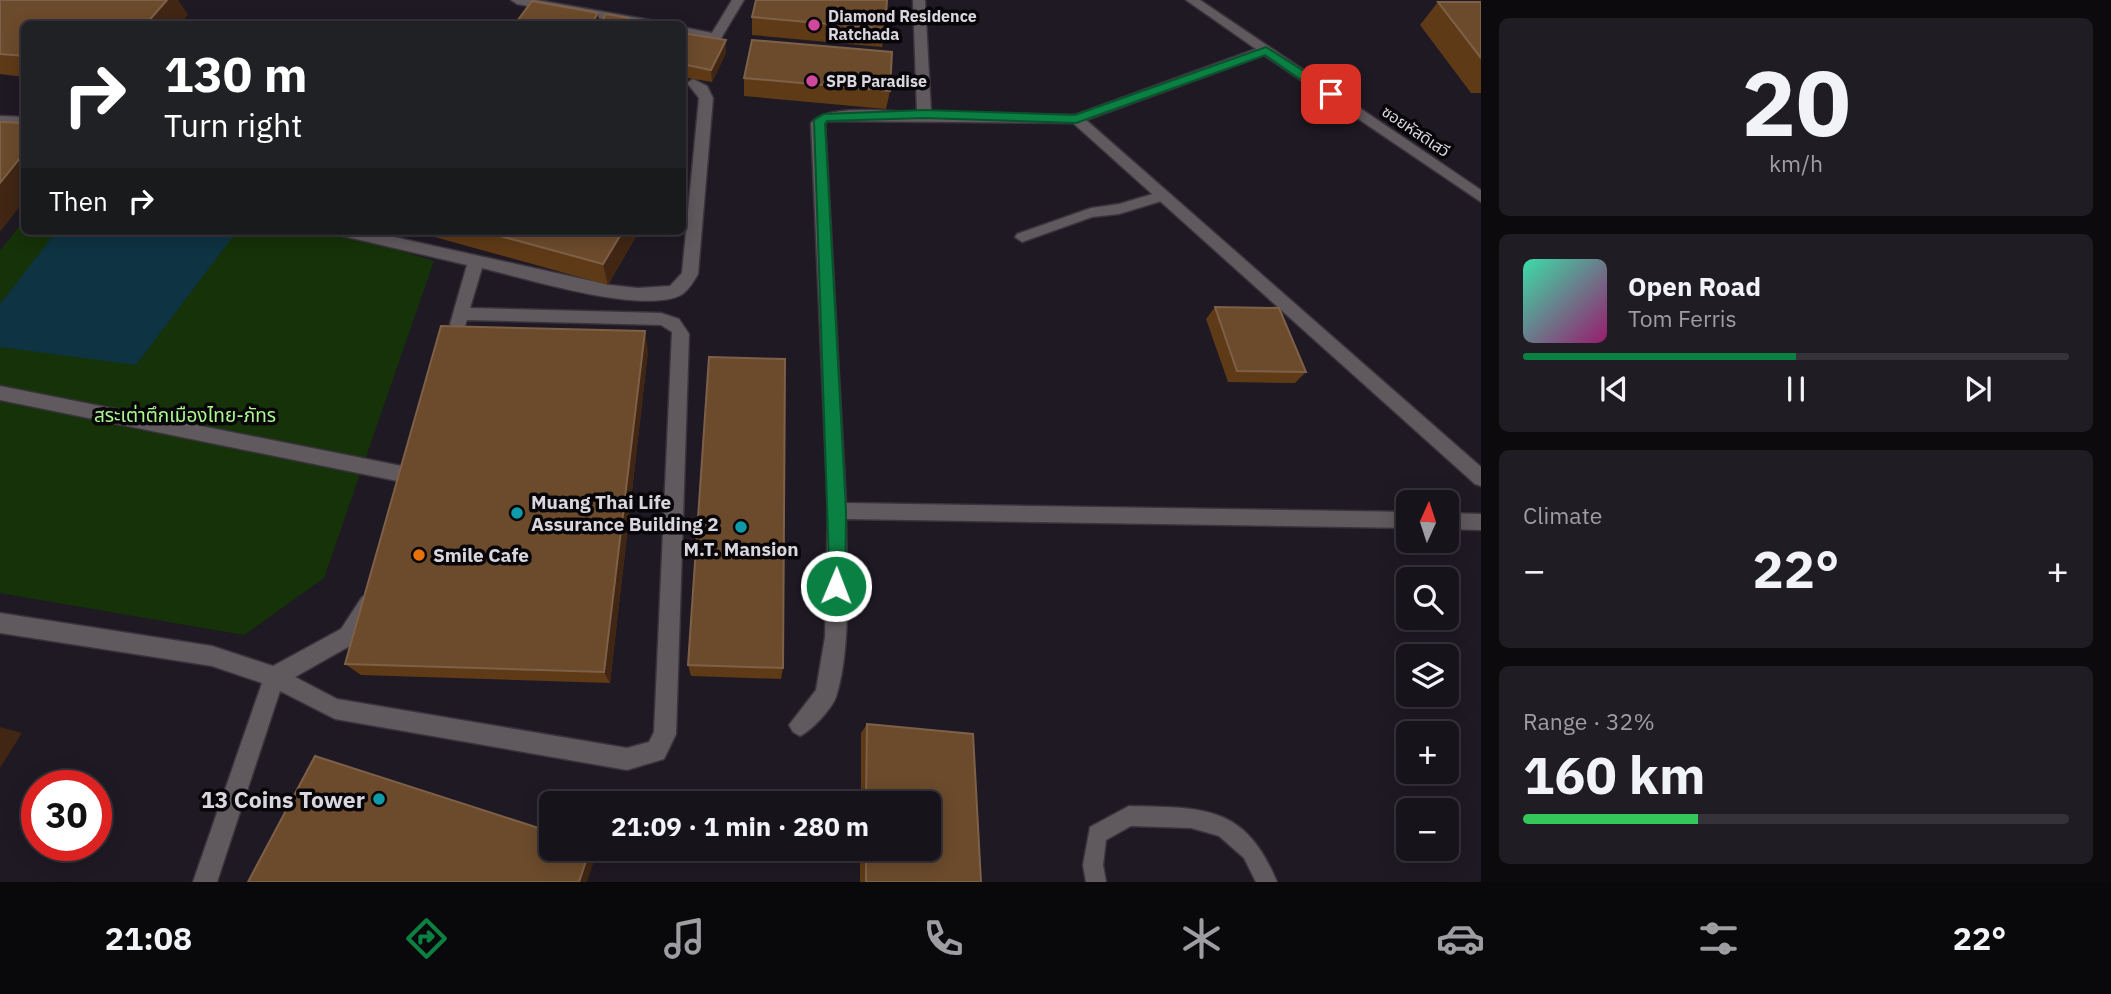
<!DOCTYPE html>
<html lang="en">
<head>
<meta charset="utf-8">
<style>
	body { margin:0; font-family:"IBM Plex Sans","Noto Sans Thai",sans-serif; background:#201c23; color:#f1f3f6; height:100vh; display:flex; flex-direction:column; font-size:26px; white-space:nowrap }
	* { box-sizing:border-box; margin:0 }
	p { font-size:23px; color:#9e9ea2 }
	.icon { flex:none; width:38px; height:38px; fill:none; stroke:currentColor; stroke-width:2; stroke-linecap:round; stroke-linejoin:round }
	.map { position:relative; flex:1; overflow:hidden }
	.side { display:flex; flex-direction:column; gap:18px; padding:18px; background:#0d0a0e; width:630px }
	.side>* { flex:none }
	.banner { position:absolute; left:21px; top:21px; width:665px; height:214px; border-radius:10px; box-shadow:0 4px 18px #0003,0 0 0 2px #363239; background:#202124; color:#fff; overflow:hidden }
	.needle { width:46px; rotate:3deg }
	.controls { position:absolute; left:1396px; top:490px; display:grid; gap:14px }
	.controls a { display:grid; place-items:center; width:63px; height:63px; border-radius:10px; background:#17131a; box-shadow:0 4px 18px #0003,0 0 0 2px #363239; font-size:35px }
	.speed { position:absolute; left:21px; top:770px; display:flex; gap:14px; font-size:35px; font-weight:700; text-align:center }
	.speed>* { display:grid; place-content:center; width:91px; height:91px; border-radius:50%; background:#17131a; box-shadow:0 4px 18px #0003,0 0 0 2px #363239; line-height:1 }
	.speed .limit { border:10px solid #d22; background:#fff; color:#111 }
	.pin { position:absolute; display:grid; place-items:center; width:60px; height:60px; color:#fff; margin:-30px; border-radius:14px; box-shadow:0 4px 10px #0006 }
	.me { position:absolute; width:77px; margin:-38px; rotate:1deg; stroke-linejoin:round; filter:drop-shadow(0 0 5px #0008) }
	.turn { display:flex; align-items:center; gap:24px; height:147px; padding:0 28px; font-size:32px }
	.turn .icon { width:91px; height:91px; stroke-width:2.5 }
	.turn b { display:block; font-size:49px; line-height:60px }
	.then { display:flex; align-items:center; height:66px; padding:0 28px; background:#0003; gap:14px; font-size:26px }
	.big { font-size:52px; font-weight:700; line-height:1.1 }
	.side .card { flex:1; display:flex; flex-direction:column; justify-content:center; gap:10px; min-width:0; padding:0 24px; border-radius:10px; background:#201c23 }
	.side .dial { align-items:center; gap:0 }
	.dial b { font-size:91px; line-height:1 }
	.song { display:flex; align-items:center; gap:21px }
	.cover { width:84px; height:84px; border-radius:10px; background:linear-gradient(135deg,hsl(160 70% 55%),hsl(320 70% 35%)) }
	.played { height:7px; border-radius:4px; background:linear-gradient(90deg,#0b8043 50%,#363239 50%) }
	.keys { display:flex; justify-content:space-around; direction:ltr }
	.heat { display:flex; justify-content:space-between; align-items:center; font-size:38px; direction:ltr }
	.charge { height:10px; border-radius:5px; background:linear-gradient(90deg,#34c759 32%,#363239 0) }
	.trip { position:absolute; left:539px; top:791px; width:402px; height:70px; border-radius:10px; background:#17131a; box-shadow:0 4px 18px #0003,0 0 0 2px #363239; font-weight:700; line-height:70px; text-align:center }
	.tabs { display:flex; height:112px; justify-content:space-around; align-items:center; background:#09080a; color:#9e9ea2 }
	.tabs .icon { width:49px; height:49px }
	.tabs .selected { color:#0b8043 }
	.tabs b { font-size:32px; color:#f1f3f6 }
	main { display:flex; flex:1; min-height:0 }
	.map>svg:first-child { display:block }
</style>
</head>
<body>
<main>
<div class="map">
<svg width="1481" height="882" viewBox="0 0 1481 882">
	<rect width="100%" height="100%" fill="#1f1923"/>
	<path fill="#153208" d="M24,220V231H336L434,261L324,578L244,635L0,593V251Z"/>
	<path fill="#0e3343" d="M57,231H237L136,365L0,347V304Z"/>
	<g fill="none" stroke-linecap="round" stroke-linejoin="round">
		<g stroke="#39333d" stroke-width="3">
			<path id="lane" d="M1163,191L1168,193V199L1119,214L1092,217L1022,242L1015,237L1017,234L1091,208L1119,204Z
				M1129,806C1203,808 1245,804 1277,882H1256L1244,858L1219,836L1191,828L1131,826L1106,840L1103,865L1106,882H1086L1083,865L1090,827Z"/>
		</g>
		<g stroke="#39333d" stroke-width="3">
			<path id="street" d="M511,0H537L650,20L656,24H633L517,4Z
				M732,0H744L720,40L682,35V27L712,33Z
				M913,0H925L931,112L1075,115L1256,49L1186,0H1200L1481,190V202L1264,55L1086,120L1481,467V486L1475,484L1073,123L828,121L825,124L846,503L1409,512V528L846,519C846,573 852,647 836,697C831,710 812,730 800,736L793,732L789,725L816,690L825,637L828,511L811,123C828,103 891,112 917,112Z
				M693,79L707,86L713,98L698,274C694,281 688,291 681,295C643,315 524,278 482,268L470,308L661,313L679,319L689,334L676,734L664,759L627,770L335,719L280,691L217,882H193L262,683L212,666L0,633V613L212,646L273,666L341,629L362,597L369,595L376,597L379,604L355,643L295,677L337,699L627,748L649,742L654,732L672,332L661,325L467,320L464,328L458,330L450,324L467,265L343,236L336,231H367L610,285L638,288L670,286L682,273L699,98L687,83Z
				M0,116L24,117V125L0,124Z
				M0,386L412,468L418,470L421,476L418,482L412,484L0,400Z
				M1447,513L1481,514V530L1447,529Z"/>
		</g>
		<use href="#lane" fill="#60595d" fill-rule="evenodd"/>
		<use href="#street" fill="#60595d" fill-rule="evenodd"/>
	</g>
	<path fill="#5f3a17" d="M0,0H178L188,15L24,24V77L0,74Z
		M1438,2H1481V93H1471L1420,25Z
		M752,17L885,29L882,47L752,35Z
		M682,33L726,40V53L712,82L682,77Z
		M744,78L890,91L886,109L744,96Z
		M413,231H639L608,285Z
		M1215,307L1306,372L1295,383L1228,382L1206,319Z
		M648,351L610,683L361,675L345,664Z
		M688,665L783,668L781,679L691,676Z
		M867,724L973,734L981,882H860V849H929V803H861V733Z"/>
	<path fill="#402613" d="M167,0H178L188,15L180,24H146Z
		M598,13L600,24H591Z
		M726,40V53L712,82L711,70Z
		M24,153V201L0,232V183Z
		M623,231H639L608,285L603,264Z
		M645,331L648,351L610,683L604,672Z
		M0,727L22,733L0,768Z
		M590,849H598L587,882H579Z"/>
	<path fill="#6c4b2c" stroke="#7e6048" stroke-width="2" d="M0,0H167L146,24H24V56L0,54Z
		M756,0H887L885,29L752,17Z
		M532,1L598,13L591,24H515Z
		M1438,2H1481V58Z
		M606,14L628,18L624,24H600Z
		M682,33L726,40L711,70L682,64Z
		M752,40L892,52L890,91L744,78Z
		M0,122L24,123V153L0,183Z
		M482,231H623L603,264Z
		M1215,307L1279,308L1306,372L1237,371Z
		M441,326L645,331L604,672L345,664Z
		M709,357L785,359L783,668L688,665Z
		M867,724L973,734L981,882H866V849H929V803H866Z
		M315,756L551,832V849H590L579,882H248Z"/>
	<path fill="#0b8043" stroke="#07532c" stroke-width="2" d="M1266,47L1335,91V97H1326L1265,55L1076,123L924,118L827,121L825,124L846,511L845,586L842,592L836,595L830,592L814,120L824,114L924,110L1075,115Z"/>
	<g fill="#d1479c" stroke="#080609" stroke-width="2.5">
		<circle cx="814" cy="25" r="7"/>
		<circle cx="812" cy="81" r="7"/>
	</g>
	<g fill="#0f9aa8" stroke="#080609" stroke-width="2.5">
		<circle cx="517" cy="513" r="7"/>
		<circle cx="741" cy="527" r="7"/>
		<circle cx="379" cy="799" r="7"/>
	</g>
	<circle fill="#e8710a" stroke="#080609" stroke-width="2.5" cx="419" cy="555" r="7"/>
	<g text-anchor="middle" dominant-baseline="central" stroke-width="7" stroke-linejoin="round" paint-order="stroke">
		<g font-size="16" font-weight="bold" fill="#dad6dd" stroke="#080609" text-anchor="start">
			<text x="828" y="16">Diamond Residence<tspan x="828" dy="18">Ratchada</tspan></text>
			<text x="826" y="81">SPB Paradise</text>
		</g>
		<g font-size="16" fill="#dad6dd" stroke="#080609">
			<text transform="translate(1416 131) rotate(34)">ซอยหัสดิเสวี</text>
		</g>
		<g font-size="19" fill="#abf890" stroke="#080609">
			<text x="185" y="415">สระเต่าตึกเมืองไทย-ภัทร</text>
		</g>
		<g font-size="19" font-weight="bold" fill="#dad6dd" stroke="#080609" text-anchor="start">
			<text x="531" y="502">Muang Thai Life<tspan x="531" dy="22">Assurance Building 2</tspan></text>
			<text x="741" y="549" text-anchor="middle">M.T. Mansion</text>
			<text x="433" y="555">Smile Cafe</text>
		</g>
		<g font-size="23" font-weight="bold" fill="#dad6dd" stroke="#080609" text-anchor="end">
			<text x="365" y="799">13 Coins Tower</text>
		</g>
	</g>
</svg>
<div class="controls">
<a><svg class="needle" viewBox="-14 -14 28 28"><path d="M0-13l5 13h-10z" fill="#e53935"/><path d="M0 13l5-13h-10z" fill="#9e9ea2"/></svg></a>
<a><svg class="icon" aria-label="search" viewBox="0 0 24 24"><circle cx="10" cy="10" r="6"/><path d="M15 15l6 6"/></svg></a>
<a><svg class="icon" aria-label="layers" viewBox="0 0 24 24"><path d="M12 4l9 5-9 5-9-5zM3 14l9 5 9-5"/></svg></a>
<a>+</a>
<a>−</a>
</div>
<div class="speed"><div class="limit">30</div></div>
<div class="pin" style="left:1331px;top:94px;background:#d93025"><svg class="icon" aria-label="arrive" viewBox="0 0 24 24"><path d="M6 21V4h12l-3 4 3 4H6"/></svg></div>
<svg class="me" style="left:836px;top:586px" viewBox="-20 -20 40 40"><circle r="17" fill="#0b8043" stroke="#fff" stroke-width="3"/><path d="M0-11L8 9 0 5-8 9z" fill="#fff"/></svg>
<div class="trip">21:09 · 1 min · 280 m</div>
<div class="banner">
<div class="turn"><svg class="icon" aria-label="right" viewBox="0 0 24 24"><path d="M7 20v-9h11M14 6l5 5-5 5"/></svg><div><b>130 m</b>Turn right</div></div>
<div class="then">Then<svg class="icon" aria-label="right" viewBox="0 0 24 24"><path d="M7 20v-9h11M14 6l5 5-5 5"/></svg></div>
</div>
</div>
<section class="side">
<div class="card dial"><b>20</b><p>km/h</p></div>
<div class="card">
<div class="song"><i class="cover"></i><div><b>Open Road</b><p>Tom Ferris</p></div></div>
<div class="played"></div>
<div class="keys"><svg class="icon" aria-label="previous" viewBox="0 0 24 24"><path d="M18 5L8 12l10 7zM5 5v14"/></svg><svg class="icon" aria-label="pause" viewBox="0 0 24 24"><path d="M8 5v14M16 5v14"/></svg><svg class="icon" aria-label="next" viewBox="0 0 24 24"><path d="M6 5l10 7-10 7zM19 5v14"/></svg></div>
</div>
<div class="card"><p>Climate</p>
<div class="heat"><a>−</a><b class="big">22°</b><a>+</a></div>
</div>
<div class="card"><p>Range · 32%</p><b class="big">160 km</b><div class="charge"></div></div>
</section>
</main>
<nav class="tabs">
<b>21:08</b>
<svg class="icon selected" aria-label="directions" viewBox="0 0 24 24"><path d="M12 3l9 9-9 9-9-9zM9 14v-3h6M13 9l2 2-2 2"/></svg>
<svg class="icon" aria-label="music" viewBox="0 0 24 24"><path d="M9 18V5l10-2v13"/><circle cx="6" cy="18" r="3"/><circle cx="16" cy="16" r="3"/></svg>
<svg class="icon" aria-label="phone" viewBox="0 0 24 24"><path d="M5 4h4l2 5-3 2q2 4 5 5l2-3 5 2v4C11 20 4 13 5 4z"/></svg>
<svg class="icon" aria-label="climate" viewBox="0 0 24 24"><path d="M12 3v18M4 7l16 10M4 17L20 7"/></svg>
<svg class="icon" aria-label="car" viewBox="0 0 24 24"><path d="M5 17H2v-5l4-1 3-4h7l3 4 3 1v5h-3M9 17h6M6 11h13"/><circle cx="7" cy="17" r="2"/><circle cx="17" cy="17" r="2"/></svg>
<svg class="icon" aria-label="filters" viewBox="0 0 24 24"><path d="M4 7h16M4 17h16"/><circle cx="9" cy="7" r="2"/><circle cx="15" cy="17" r="2"/></svg>
<b>22°</b>
</nav>
</body>
</html>
